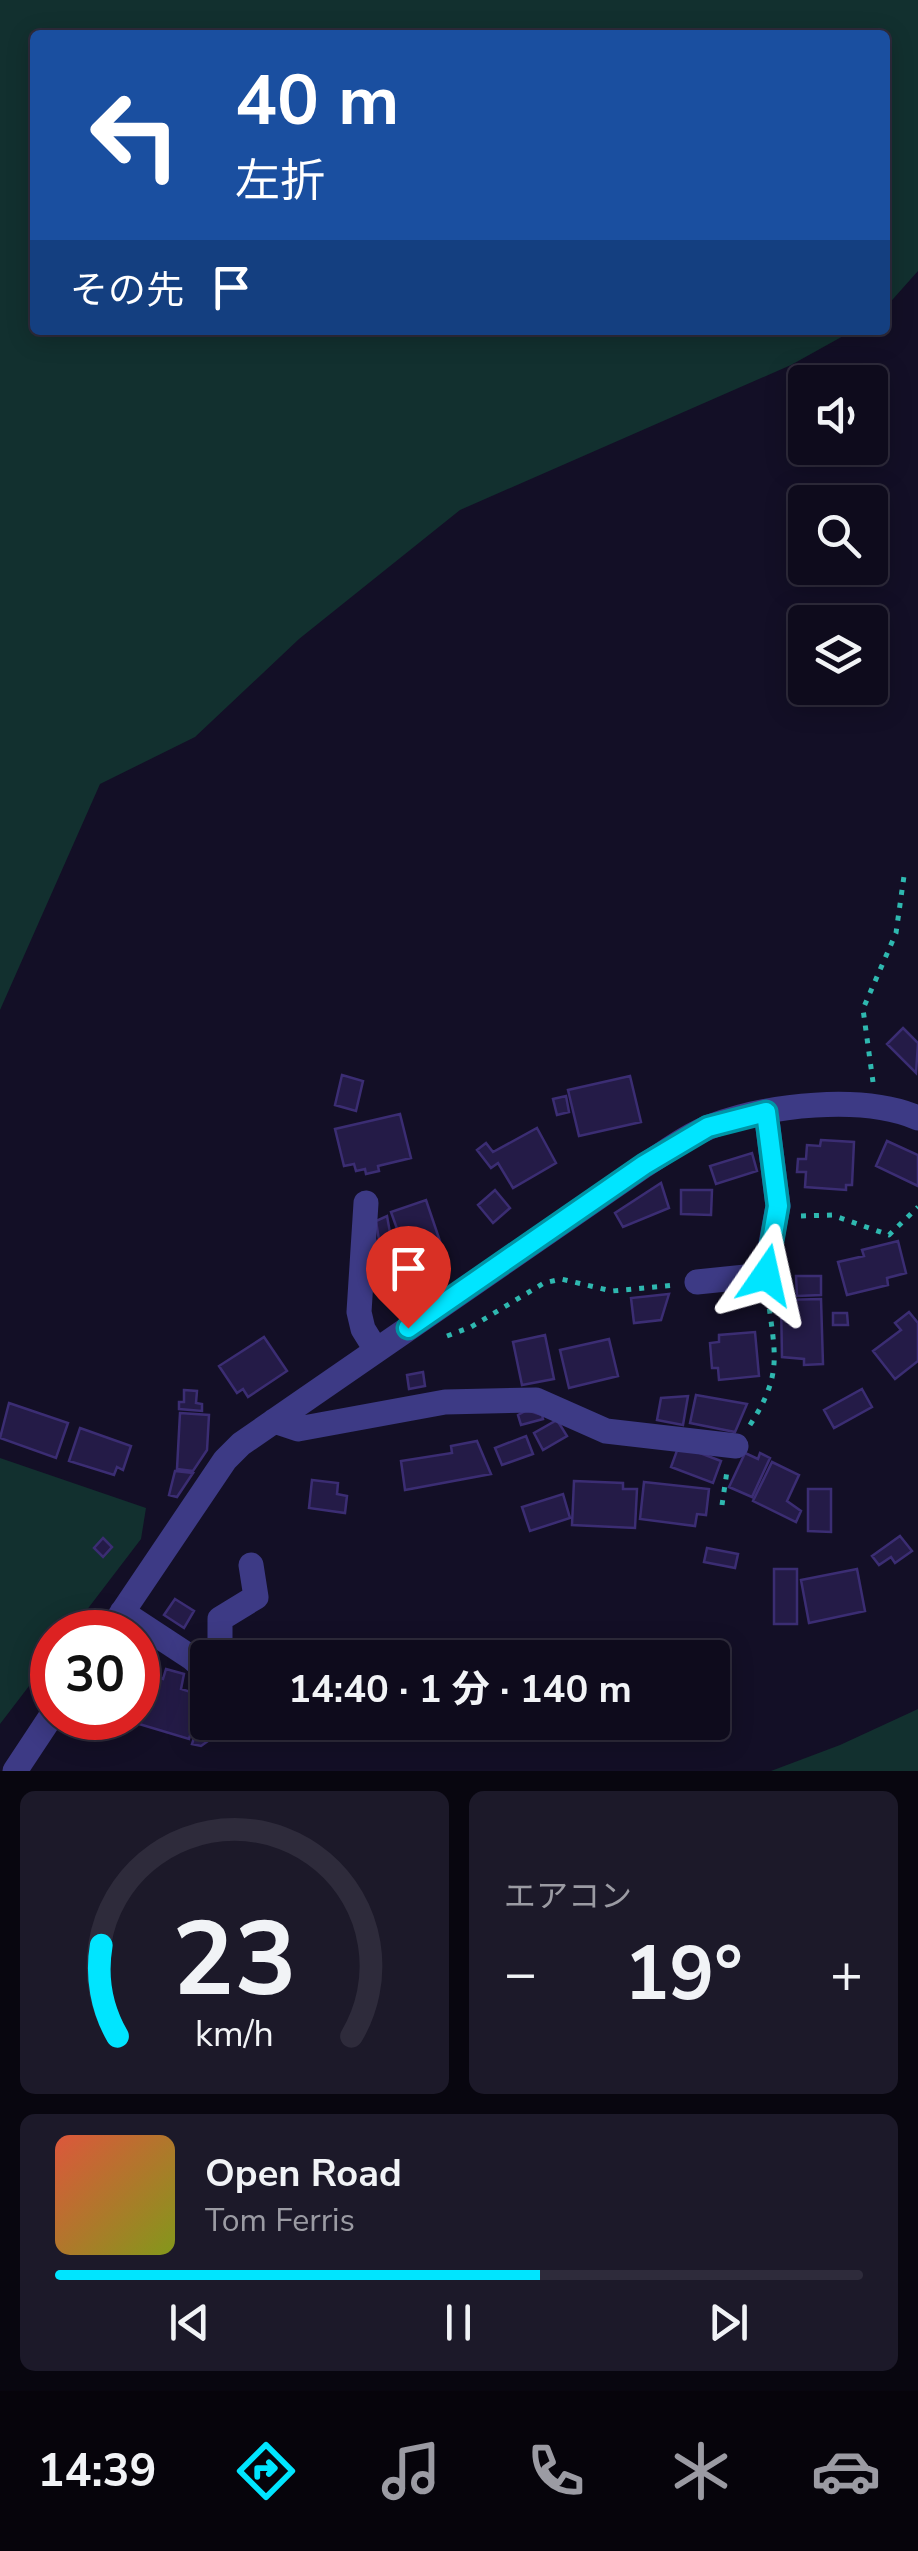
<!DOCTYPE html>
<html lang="ja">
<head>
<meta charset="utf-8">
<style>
	body { margin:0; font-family:"Nunito Sans","Noto Sans JP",sans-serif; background:#1c1929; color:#f1f3f6; height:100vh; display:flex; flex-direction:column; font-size:38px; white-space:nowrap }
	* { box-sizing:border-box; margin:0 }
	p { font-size:32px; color:#9b9ba3 }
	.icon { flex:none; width:55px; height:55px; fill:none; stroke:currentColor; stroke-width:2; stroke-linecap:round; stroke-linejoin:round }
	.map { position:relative; height:1771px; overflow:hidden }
	.details { display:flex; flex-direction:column; gap:20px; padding:20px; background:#08060f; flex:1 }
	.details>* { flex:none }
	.top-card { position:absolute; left:30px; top:30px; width:860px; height:305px; border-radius:10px; box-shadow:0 5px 25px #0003,0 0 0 2px #2e2b3b; background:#1a4fa0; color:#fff; overflow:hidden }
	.tools { position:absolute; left:788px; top:365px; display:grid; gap:20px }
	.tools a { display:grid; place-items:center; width:100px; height:100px; border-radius:10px; background:#0e0b1c; box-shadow:0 5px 25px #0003,0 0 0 2px #2e2b3b; font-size:50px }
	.speed { position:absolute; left:30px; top:1610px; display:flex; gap:20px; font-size:50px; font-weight:700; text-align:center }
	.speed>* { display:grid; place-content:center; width:130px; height:130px; border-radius:50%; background:#0e0b1c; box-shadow:0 5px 25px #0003,0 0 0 2px #2e2b3b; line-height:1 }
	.speed .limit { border:15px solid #d22; background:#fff; color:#111 }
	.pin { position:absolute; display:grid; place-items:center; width:85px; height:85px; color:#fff; margin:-102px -42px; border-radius:50% 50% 50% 0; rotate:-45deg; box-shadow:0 0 10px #0007 }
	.pin .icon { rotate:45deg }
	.me { position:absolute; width:110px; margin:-55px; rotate:11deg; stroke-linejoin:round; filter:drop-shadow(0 0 8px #0008) }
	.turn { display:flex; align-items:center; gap:35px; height:210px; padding:0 40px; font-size:45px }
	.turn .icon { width:130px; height:130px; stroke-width:2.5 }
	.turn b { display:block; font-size:70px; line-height:85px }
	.then { display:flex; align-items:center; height:95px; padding:0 40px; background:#0003; gap:20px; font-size:38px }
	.big { font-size:75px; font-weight:700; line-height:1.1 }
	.details .card { flex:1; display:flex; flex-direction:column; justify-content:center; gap:15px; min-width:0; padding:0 35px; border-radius:15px; background:#1c1929 }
	.details .dial { align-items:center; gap:0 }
	.dial svg { height:260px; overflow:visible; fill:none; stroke:#2e2b3b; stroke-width:7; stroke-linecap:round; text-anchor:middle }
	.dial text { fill:#f1f3f6; stroke:none }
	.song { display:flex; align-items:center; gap:30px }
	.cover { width:120px; height:120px; border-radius:15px; background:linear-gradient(135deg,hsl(10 70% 55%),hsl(70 70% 35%)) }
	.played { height:10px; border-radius:5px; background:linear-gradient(90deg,#00e5ff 60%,#2e2b3b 60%) }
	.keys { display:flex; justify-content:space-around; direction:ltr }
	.heat { display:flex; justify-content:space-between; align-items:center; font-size:55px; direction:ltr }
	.details .tiles { flex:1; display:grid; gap:20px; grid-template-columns:1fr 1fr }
	.card:last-child { grid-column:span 2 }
	.trip { position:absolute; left:190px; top:1640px; width:540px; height:100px; border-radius:10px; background:#0e0b1c; box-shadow:0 5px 25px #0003,0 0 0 2px #2e2b3b; font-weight:700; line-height:100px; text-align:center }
	.tab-bar { display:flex; height:160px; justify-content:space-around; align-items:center; background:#06040b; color:#9b9ba3 }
	.tab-bar .icon { width:70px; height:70px }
	.tab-bar .selected { color:#00e5ff }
	.tab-bar b { font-size:45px; color:#f1f3f6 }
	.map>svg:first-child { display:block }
</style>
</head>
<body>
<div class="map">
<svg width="918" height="1771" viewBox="0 0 918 1771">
	<rect width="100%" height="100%" fill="#130f26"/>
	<path fill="#12302f" d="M0,0H918V271L885,308V35H35V330H854L791,365L460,510L299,639L195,737L100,784L0,1010Z
		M0,1458L146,1508L141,1539L70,1632H52V1656L0,1724Z
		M918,1709V1771H771L840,1745Z"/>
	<path fill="#241b47" stroke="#3b2d73" stroke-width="2.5" d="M903,1028L918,1043L916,1073L887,1044Z
		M342,1075L363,1081L356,1111L335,1105Z
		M630,1076L641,1122L579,1136L568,1090Z
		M566,1096L569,1112L557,1115L553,1099Z
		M400,1114L411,1158L378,1166L379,1171L366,1174L365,1169L356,1171L354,1164L344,1166L335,1129Z
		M537,1128L556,1163L513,1188L498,1163L491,1168L477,1150L486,1143L493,1152Z
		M821,1140L854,1142L852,1185H846V1190L805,1187L806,1172H797L798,1159H806L807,1145L820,1146Z
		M887,1141L918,1155V1186L876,1166Z
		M752,1153L757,1171L716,1184L710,1166Z
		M661,1183L669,1208L623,1227L615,1213Z
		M495,1190L510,1208L493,1223L478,1205Z
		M681,1190H712L711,1215L681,1214Z
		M426,1200L445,1256L411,1268L391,1212Z
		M387,1216L391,1238L396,1237L403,1273L382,1277L375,1241L379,1240L376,1221Z
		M898,1241L906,1273L887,1278L888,1285L847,1295L838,1262L864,1256L862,1250Z
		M796,1276H821V1295L797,1296Z
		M669,1294L661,1320L634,1323L631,1298Z
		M821,1299L823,1364L804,1365V1359L782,1357L781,1300Z
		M909,1312L918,1323V1361L895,1379L873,1351L901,1330L895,1323Z
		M833,1313H847L848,1325H833Z
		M755,1332L759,1376L719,1380L718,1368H712L710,1343L719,1342V1335Z
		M545,1335L554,1379L522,1385L513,1342Z
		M264,1337L287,1371L248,1397L243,1389L237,1393L219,1366Z
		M609,1339L618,1376L569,1388L560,1350Z
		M423,1372L425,1386L409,1389L407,1375Z
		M862,1389L872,1407L834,1428L824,1410Z
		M184,1390L197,1391L196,1403L202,1404V1411L179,1409V1402H184Z
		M696,1395L747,1404L735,1432L690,1423Z
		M688,1396L683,1425L657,1420L661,1398Z
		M9,1403L68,1423L56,1458L0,1438Z
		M527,1410L542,1415L543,1419L521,1425L518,1415Z
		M180,1413L209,1415L207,1450L193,1471L177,1469Z
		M557,1420L567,1436L543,1450L534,1433Z
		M80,1428L131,1446L123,1470L117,1467L114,1475L69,1461Z
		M526,1436L533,1454L502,1465L495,1448Z
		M477,1441L491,1474L405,1490L401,1461L452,1453L451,1446Z
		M679,1445L721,1461L713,1483L671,1467Z
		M745,1453L758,1459L760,1453L770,1458L752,1497L729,1487Z
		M772,1462L799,1475L787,1501L801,1511L796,1522L753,1501Z
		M175,1471L193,1473L177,1497L169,1495Z
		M312,1480L338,1483L337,1494L347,1496L345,1513L309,1508Z
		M574,1481L623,1483V1489H637L635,1528L572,1525Z
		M644,1482L709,1489L706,1515L697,1514L695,1526L640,1519Z
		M808,1489H831V1532L808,1531Z
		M563,1494L570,1518L530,1531L522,1507Z
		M900,1536L912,1551L895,1563L891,1557L879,1565L872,1556Z
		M103,1538L112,1547L103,1557L94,1548Z
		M707,1548L738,1554L735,1568L704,1562Z
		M774,1569H797V1624H774Z
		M857,1569L865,1611L809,1623L801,1580Z
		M175,1599L194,1611L184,1628L164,1615Z
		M166,1669L184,1674L181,1689L194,1693L190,1709L197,1711L189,1739L119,1718H138V1672L163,1679Z
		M205,1703L208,1704V1722H235L201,1746L192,1744Z"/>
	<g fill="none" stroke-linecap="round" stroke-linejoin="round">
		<path stroke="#2fb8b0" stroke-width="5" stroke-dasharray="5 8" stroke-linecap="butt" d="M873,1082L863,1009L896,933L904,876
			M801,1216L832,1215L889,1235L918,1207
			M447,1336L471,1327L544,1283L561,1279L612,1291L675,1285
			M750,1425C783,1374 775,1355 768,1298
			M722,1505L727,1471"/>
		<path stroke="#3d3a85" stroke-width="25" d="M366,1203L359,1312L363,1329L376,1350
			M697,1282L765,1275L778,1206L766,1112
			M274,1421L298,1429L445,1402L536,1400L606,1431L736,1446
			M122,1612L192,1658L208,1672
			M109,1632L225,1460L241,1444L645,1165C666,1152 688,1135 712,1126C768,1105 862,1094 918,1118
			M220,1658V1619L256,1597L251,1565
			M15,1771L52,1715"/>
	</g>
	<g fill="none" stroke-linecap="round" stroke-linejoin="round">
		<g stroke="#0095a6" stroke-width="25">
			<path id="route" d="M408,1328L644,1165L708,1127L766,1112L778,1206L766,1275"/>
		</g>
		<use href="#route" stroke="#00e5ff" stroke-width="18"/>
	</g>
</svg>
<div class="tools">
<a><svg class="icon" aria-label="sound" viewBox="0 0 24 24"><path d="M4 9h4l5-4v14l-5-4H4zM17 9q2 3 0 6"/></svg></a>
<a><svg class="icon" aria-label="search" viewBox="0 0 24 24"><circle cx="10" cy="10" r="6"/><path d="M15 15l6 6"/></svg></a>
<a><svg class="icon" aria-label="layers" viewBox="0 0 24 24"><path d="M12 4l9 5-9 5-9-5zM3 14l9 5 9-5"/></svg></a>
</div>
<div class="speed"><div class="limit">30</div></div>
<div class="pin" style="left:408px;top:1328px;background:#d93025"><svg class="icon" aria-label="arrive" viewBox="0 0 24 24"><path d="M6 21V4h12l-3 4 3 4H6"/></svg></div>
<svg class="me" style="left:766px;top:1275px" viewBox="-20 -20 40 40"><path d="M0-17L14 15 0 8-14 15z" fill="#00e5ff" stroke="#fff" stroke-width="4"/></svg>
<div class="trip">14:40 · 1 分 · 140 m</div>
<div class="top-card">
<div class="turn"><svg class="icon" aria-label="left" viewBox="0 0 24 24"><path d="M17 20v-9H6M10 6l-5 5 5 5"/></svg><div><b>40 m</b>左折</div></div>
<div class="then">その先<svg class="icon" aria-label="arrive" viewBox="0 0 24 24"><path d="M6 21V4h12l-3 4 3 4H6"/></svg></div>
</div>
</div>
<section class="details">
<div class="tiles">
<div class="card dial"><svg viewBox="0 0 100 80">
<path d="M14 69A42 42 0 1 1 86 69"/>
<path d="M14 69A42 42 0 0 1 9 41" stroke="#00e5ff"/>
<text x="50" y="56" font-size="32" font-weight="700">23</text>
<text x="50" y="72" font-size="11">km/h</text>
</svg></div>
<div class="card"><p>エアコン</p>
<div class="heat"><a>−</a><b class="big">19°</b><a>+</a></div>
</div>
<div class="card">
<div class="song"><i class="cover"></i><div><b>Open Road</b><p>Tom Ferris</p></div></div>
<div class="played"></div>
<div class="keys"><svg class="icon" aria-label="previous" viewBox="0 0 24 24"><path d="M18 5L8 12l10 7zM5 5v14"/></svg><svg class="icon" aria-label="pause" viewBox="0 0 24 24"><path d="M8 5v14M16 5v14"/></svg><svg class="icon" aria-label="next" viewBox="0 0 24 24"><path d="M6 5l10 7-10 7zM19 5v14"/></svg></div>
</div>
</div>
</section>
<nav class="tab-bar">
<b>14:39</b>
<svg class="icon selected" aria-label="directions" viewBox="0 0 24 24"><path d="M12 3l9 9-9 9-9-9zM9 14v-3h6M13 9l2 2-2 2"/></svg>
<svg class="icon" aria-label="music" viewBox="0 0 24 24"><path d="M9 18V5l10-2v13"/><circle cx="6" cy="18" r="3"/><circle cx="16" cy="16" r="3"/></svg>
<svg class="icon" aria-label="phone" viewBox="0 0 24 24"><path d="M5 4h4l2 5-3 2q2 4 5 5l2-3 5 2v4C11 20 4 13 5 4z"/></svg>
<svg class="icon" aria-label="climate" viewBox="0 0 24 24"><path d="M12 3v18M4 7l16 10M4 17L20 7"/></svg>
<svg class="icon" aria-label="car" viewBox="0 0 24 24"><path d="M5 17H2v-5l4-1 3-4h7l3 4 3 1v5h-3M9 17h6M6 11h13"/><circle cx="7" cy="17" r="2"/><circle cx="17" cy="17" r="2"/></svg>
</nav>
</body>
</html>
